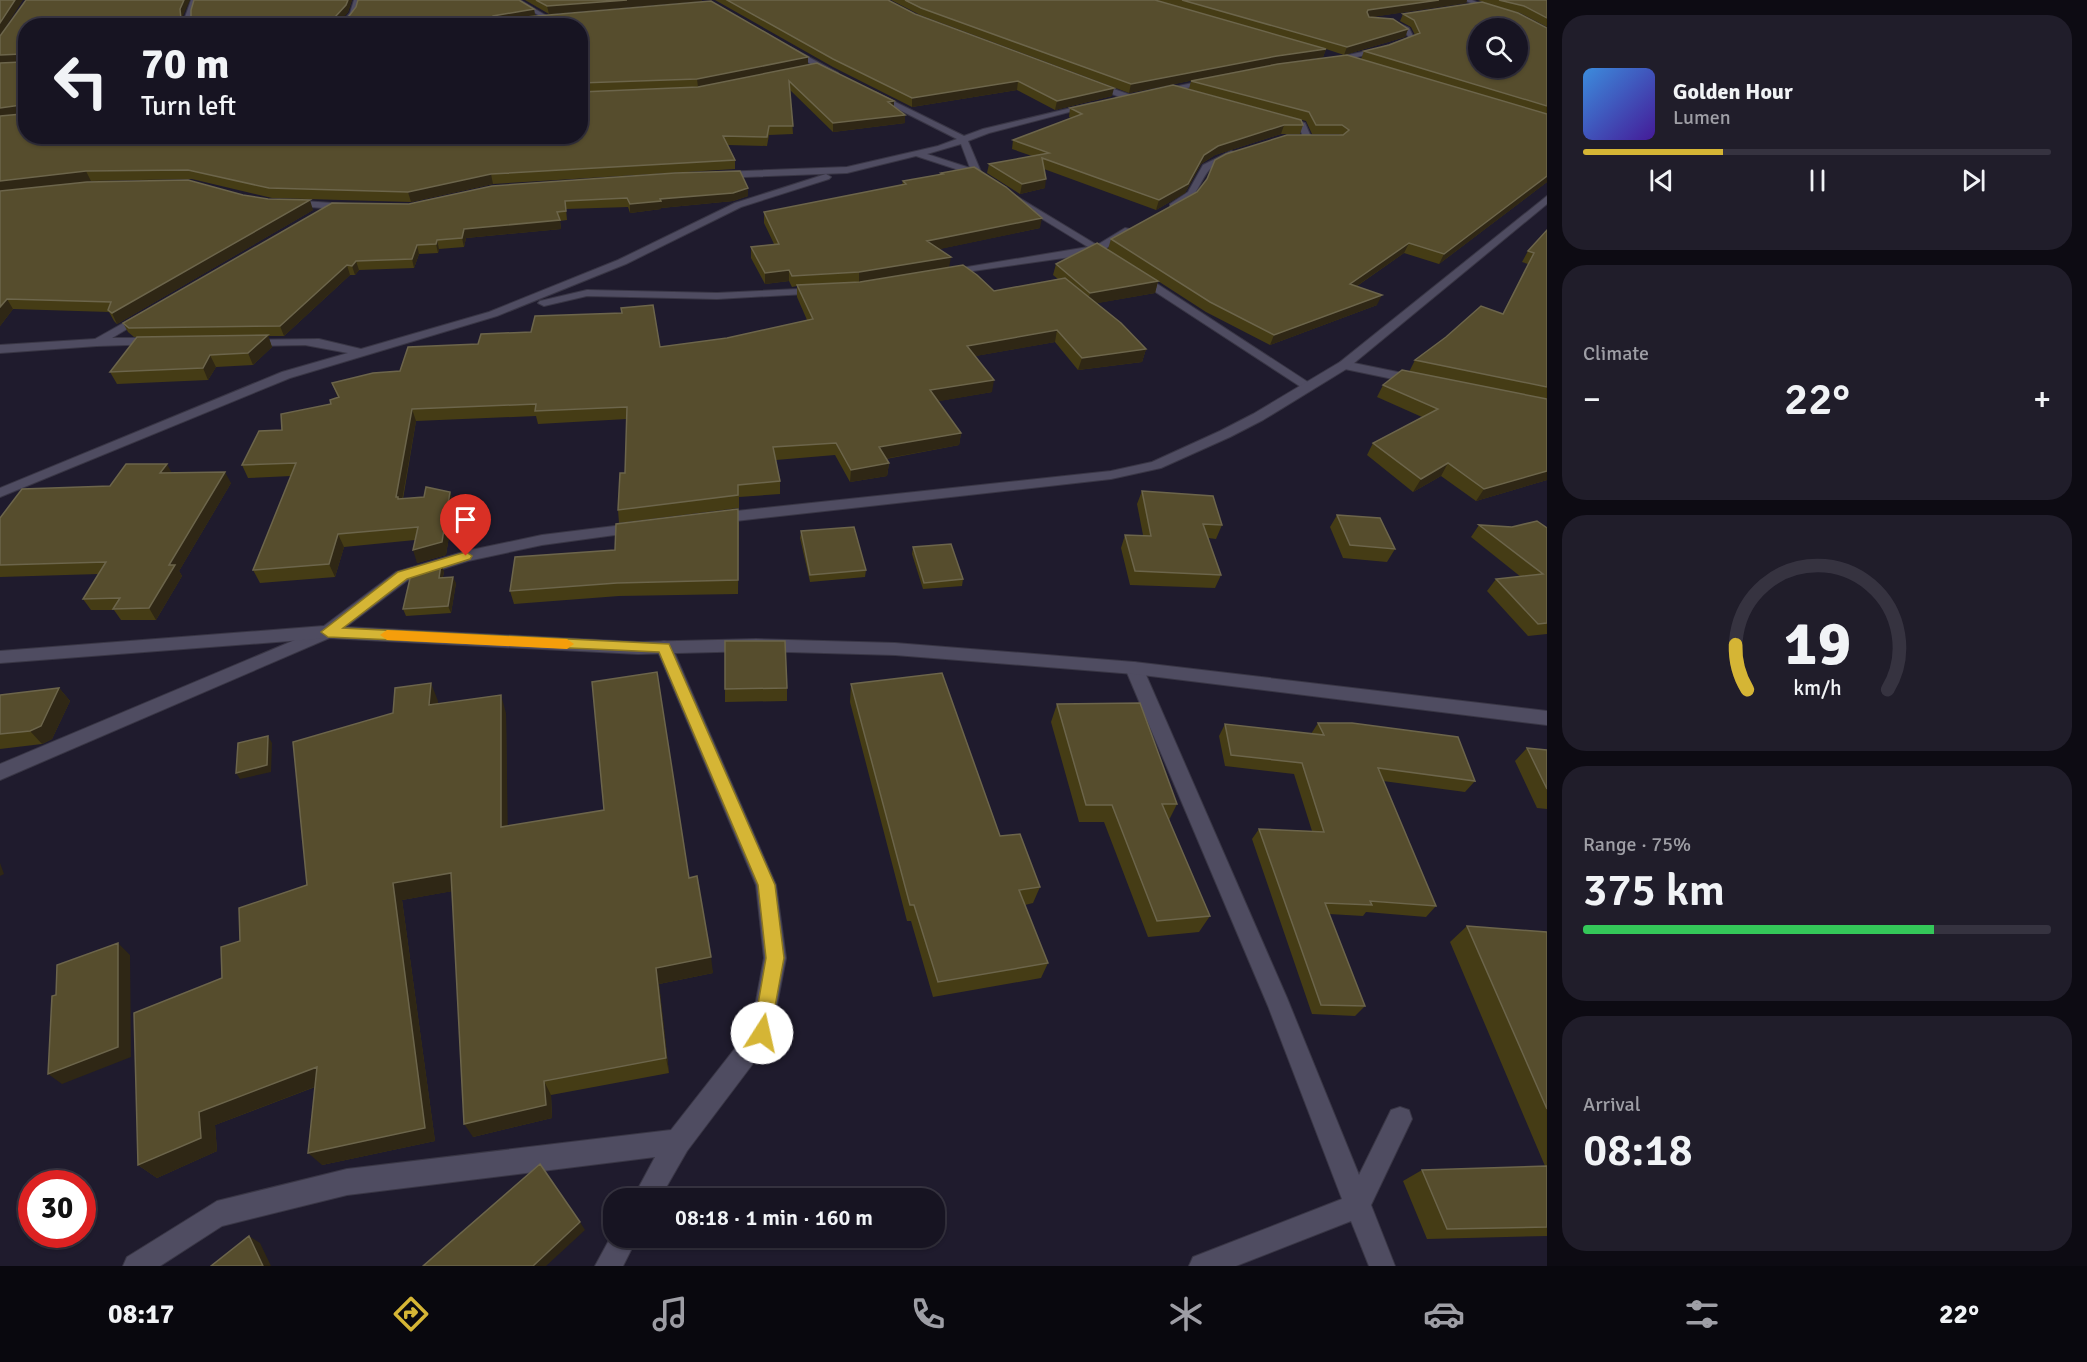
<!DOCTYPE html>
<html lang="en">
<head>
<meta charset="utf-8">
<style>
	body { margin:0; font-family:Signika,sans-serif; background:#201d2a; color:#f1f3f6; height:100vh; display:flex; flex-direction:column; font-size:22px; white-space:nowrap }
	* { box-sizing:border-box; margin:0 }
	p { font-size:20px; color:#9e9ea5 }
	.icon { flex:none; width:33px; height:33px; fill:none; stroke:currentColor; stroke-width:2; stroke-linecap:round; stroke-linejoin:round }
	.map { position:relative; flex:1; overflow:hidden }
	.details { display:flex; flex-direction:column; gap:15px; padding:15px; background:#0d0b13; width:540px }
	.details>* { flex:none }
	.guide { position:absolute; left:18px; top:18px; width:570px; height:126px; border-radius:24px; box-shadow:0 2px 4px #0004,0 0 0 2px #363340; background:#171422; color:#f1f3f6; overflow:hidden }
	.controls { position:absolute; left:1468px; top:18px; display:grid; gap:12px }
	.controls a { display:grid; place-items:center; width:60px; height:60px; border-radius:50%; background:#171422; box-shadow:0 2px 4px #0004,0 0 0 2px #363340; font-size:30px }
	.speed { position:absolute; left:18px; top:1170px; display:flex; gap:12px; font-size:30px; font-weight:700; text-align:center }
	.speed>* { display:grid; place-content:center; width:78px; height:78px; border-radius:50%; background:#171422; box-shadow:0 2px 4px #0004,0 0 0 2px #363340; line-height:1 }
	.speed .limit { border:9px solid #d22; background:#fff; color:#111 }
	.pin { position:absolute; display:grid; place-items:center; width:51px; height:51px; color:#fff; margin:-62px -26px; border-radius:50% 50% 50% 0; rotate:-45deg; box-shadow:0 0 6px #0007 }
	.pin .icon { rotate:45deg }
	.me { position:absolute; width:66px; margin:-33px; rotate:10deg; stroke-linejoin:round; filter:drop-shadow(0 0 4px #0008) }
	.turn { display:flex; align-items:center; gap:21px; height:126px; padding:0 24px; font-size:27px }
	.turn .icon { width:78px; height:78px; stroke-width:2.5 }
	.turn b { display:block; font-size:42px; line-height:51px }
	.big { font-size:45px; font-weight:600; line-height:1.1 }
	.details .tile { flex:1; display:flex; flex-direction:column; justify-content:center; gap:9px; min-width:0; padding:0 21px; border-radius:24px; background:#201d2a }
	.details .dial { align-items:center; gap:0 }
	.dial svg { height:156px; overflow:visible; fill:none; stroke:#363340; stroke-width:7; stroke-linecap:round; text-anchor:middle }
	.dial text { fill:#f1f3f6; stroke:none }
	.song { display:flex; align-items:center; gap:18px }
	.cover { width:72px; height:72px; border-radius:9px; background:linear-gradient(135deg,hsl(210 70% 55%),hsl(260 70% 35%)) }
	.played { height:6px; border-radius:3px; background:linear-gradient(90deg,#d5b535 30%,#363340 30%) }
	.keys { display:flex; justify-content:space-around; direction:ltr }
	.heat { display:flex; justify-content:space-between; align-items:center; font-size:33px; direction:ltr }
	.charge { height:9px; border-radius:4px; background:linear-gradient(90deg,#34c759 75%,#363340 0) }
	.trip { position:absolute; left:603px; top:1188px; width:342px; height:60px; border-radius:24px; background:#171422; box-shadow:0 2px 4px #0004,0 0 0 2px #363340; font-weight:600; line-height:60px; text-align:center }
	.menu { display:flex; height:96px; justify-content:space-around; align-items:center; background:#09080e; color:#9e9ea5 }
	.menu .icon { width:42px; height:42px }
	.menu .on { color:#d5b535 }
	.menu b { font-size:27px; color:#f1f3f6 }
	main { display:flex; flex:1; min-height:0 }
	.map>svg:first-child { display:block }
</style>
</head>
<body>
<main>
<div class="map">
<svg width="1547" height="1266" viewBox="0 0 1547 1266">
	<rect width="100%" height="100%" fill="#1f1b2d"/>
	<g fill="none" stroke-linecap="round" stroke-linejoin="round">
		<g stroke="#393645" stroke-width="2">
			<path id="minor" d="M191,0H197L191,17L192,26H186L185,17Z
				M354,0H360L356,14L346,26H339L350,13Z
				M513,0H520L550,18L545,19Z
				M1464,0H1472L1499,12L1494,13Z
				M1389,19L1409,28L1415,40L1385,51L1329,63V59L1381,48L1409,38L1404,30L1387,22Z
				M790,47L838,73L839,75L832,77L788,50Z
				M1212,79L1216,81L1215,83L1158,93L1154,91Z
				M1094,82L1131,95L1132,97L1125,99L1091,86L1090,84Z
				M875,92L964,136L983,129L1092,103L1096,105L989,133L968,141L981,172L994,182L989,185L974,175L916,156L847,173L721,178L716,175L721,172L847,167L938,146L957,139L872,96L871,94ZM961,144L970,168L927,154Z
				M1279,116L1305,123L1311,137L1304,139L1299,127L1279,120Z
				M1231,151L1238,153C1230,160 1216,162 1209,170C1198,183 1193,210 1170,208V204L1188,192L1203,165Z
				M826,174L831,177L829,179L741,207L626,264L497,316L290,378L0,497V488L282,372L348,353L305,345L248,346L244,344V340L319,339L361,349L489,312L618,260L735,203Z
				M1011,193L1097,245L1125,228L1134,230L1099,253L945,275L944,273L949,270L1088,247L1008,198V194Z
				M289,200L347,204L352,207L347,210L286,205V201Z
				M1138,273L1142,274L1314,386L1312,389H1304L1134,278L1133,276Z
				M819,288L824,291L823,293L717,299L587,296L544,306L538,303L540,301L587,290L717,293Z
				M143,312L149,315L147,317L112,338H153L159,342L157,344L97,346L0,353V345L95,339Z
				M1344,361L1417,376L1423,380L1417,384L1340,368V362Z
				M328,626L334,628L336,632L334,636L0,780V764Z
				M664,641L670,643L672,647L776,885L786,958L770,1041L687,1151L660,1198H633L655,1157L347,1195L222,1226L160,1266H123L127,1257L217,1201L347,1169L671,1130L751,1028L764,958L756,885L656,647L658,643Z
				M1134,662L1140,664L1143,668L1287,998L1359,1175L1391,1110L1400,1107L1409,1110L1412,1119L1371,1205L1395,1266H1369L1351,1221L1236,1266H1189L1193,1257L1342,1199L1268,1006L1125,668L1128,664Z
				M614,1231V1238H637L623,1266H595Z"/>
		</g>
		<g stroke="#393645" stroke-width="2">
			<path id="tertiary" d="M1547,196V204L1348,368L1263,420L1230,437L1161,468L1111,479L718,523L711,518L718,513L1111,471L1152,462L1220,431L1253,414L1340,362Z
				M639,523L644,525L646,528L644,531L542,545L468,561L408,580L346,627L638,642L756,639L895,643L1134,662L1547,711V725L1134,674L895,655L756,651L638,654L328,638L0,663V651L324,626L396,572L466,551L542,535Z"/>
		</g>
		<use href="#minor" fill="#4f4c61" fill-rule="evenodd"/>
		<use href="#tertiary" fill="#4f4c61" fill-rule="evenodd"/>
	</g>
	<path fill="#453c15" d="M194,0H352L348,12L341,20L534,9L535,16L529,17L808,57V65L698,87L580,92V26L26,136L698,87L817,63L894,107L905,115V123L833,132L790,90L793,134L769,135L767,146L728,145L735,160V169L493,184L411,202L272,198L192,179L91,181L0,191V36L183,16V19L189,21L191,18Z
		M525,0H702L701,1L549,14Z
		M715,0H888L915,14L1112,96L1055,110L1017,90L912,107L833,67Z
		M891,0H1467L1466,3L1371,17L1408,29L1405,37L1344,55L1326,49L1323,57L1275,64L1129,93L920,15Z
		M1478,0H1547V27L1520,13L1513,11L1547,28V182L1439,264L1404,253L1357,286L1377,305L1270,345L1206,312L1158,281L1155,293L1097,303L1146,349L1142,362L1078,370L1055,342L975,356L992,392L938,401L961,433L959,445L886,459L889,463L887,476L850,482L835,455L776,460L780,481V494L739,497V508L619,523L618,510L625,473L627,419L538,424L536,416L416,421L403,499L424,497L450,492L454,505L446,555L417,563L415,540L344,547L335,577L260,583L253,570L291,476L248,478L242,465L282,430L331,404L338,398L332,383L400,371L660,347L727,338L807,320L797,297V286L792,287L789,281L765,284L751,258V247L774,244L764,223V212L902,185L903,181L941,174V173L1040,228L939,249L949,267L994,291L1058,279L1053,275L1056,264L1108,249L1111,239L1341,135L1339,134H1312L1306,121L1189,89L1191,81L1361,59L1364,51L1389,45L1415,35L1411,27L1400,21L1403,14L1488,4Z
		M1070,108L1303,125L1300,134H1281L1215,155L1201,164L1185,193L1156,210L1044,169L1045,188L1020,194L987,173L989,164L1032,156L1012,149L1013,140L1071,118L1069,117Z
		M492,186L748,196L733,201L661,208V209L630,213L628,207L566,209L567,220L560,221L561,229L466,238L464,247L439,249L438,253L419,254L414,268L359,270L355,275H350L284,336H268L272,347L253,365L216,367L208,380L117,384L110,372L137,337H134L128,332L123,323L409,204Z
		M0,191L243,195L313,210L117,324L114,321L109,312L13,309L0,326Z
		M1547,230V480L1476,501L1441,476L1413,492L1367,455L1373,443L1422,417L1377,397L1383,385L1409,372L1415,360L1503,313L1528,264L1522,262L1528,251Z
		M171,473L231,483L179,571L182,576L156,620H121L114,610H91L83,599L99,574L0,577V518L110,486Z
		M1142,491L1222,525L1216,539L1208,538L1221,575L1215,588L1130,585L1121,548L1125,535H1143L1137,504Z
		M1337,515L1395,549L1387,562L1343,558L1330,527Z
		M739,522L738,594L619,596L514,604L510,591L615,550Z
		M1479,525L1512,527L1547,528V634L1528,636L1487,591L1496,579L1521,577L1471,537Z
		M801,531L866,570L865,577L810,582L800,538Z
		M913,547L963,579L962,586L923,589L912,554Z
		M444,571L443,577L456,583L451,613L406,616L403,609Z
		M851,684L1000,836L1040,887L1033,903L1025,905L1048,963L1041,978L933,997L911,921H907L850,702Z
		M59,688L70,701L52,739L42,744L0,749V695Z
		M787,688V701L725,702V689Z
		M438,701V704L506,713L507,826L689,878L713,973L659,984L669,1073L551,1095L552,1118L473,1137L452,891L402,900L435,1141L322,1165L315,1087L215,1125L217,1151L157,1178L138,1165L222,978L240,941L307,885Z
		M1057,704L1177,804L1169,820L1210,916L1199,932L1148,937L1104,822H1079L1051,722Z
		M1318,723L1475,781L1465,792L1383,781L1436,906L1426,917L1366,912L1363,916L1329,914L1365,1006L1355,1016L1312,1014L1252,839L1259,829L1312,831L1294,774L1225,766L1219,736L1225,724L1311,734Z
		M1527,748L1547,750V809L1537,808L1515,761Z
		M1467,926L1547,932V1236L1427,1239L1403,1181L1422,1170L1545,1166L1450,942Z"/>
	<path fill="#2f2715" d="M15,0H23L0,36V23Z
		M184,0H190L183,16L184,26L181,19L180,9Z
		M348,0H352L348,12L337,26L335,17Z
		M627,0H702L701,1L549,14L547,6Z
		M1439,0H1467L1466,3L1366,18L1367,12L1368,10Z
		M534,9L535,16L495,24L492,20L493,16Z
		M1408,29L1405,37L1344,55L1347,47Z
		M1326,49L1323,57L1275,64L1129,93L1131,84L1277,56Z
		M22,54L26,62L0,63V55Z
		M808,57V65L698,87L697,79Z
		M1018,81L1017,90L912,107V98Z
		M1114,88L1112,96L1055,110L1057,101Z
		M894,101V110L888,102Z
		M21,105L26,114L0,117V108Z
		M905,115V123L833,132V123Z
		M1284,125L1281,134L1215,155L1201,164L1185,193L1156,210L1159,200L1204,155L1218,146Z
		M86,171L91,181L0,191V181Z
		M491,174L493,184L411,202L408,192Z
		M1547,176V182L1439,264L1444,254Z
		M1046,179L1045,188L1020,194L1022,184Z
		M748,188V196L733,201L661,208V209L630,213V204L660,199Z
		M310,200L313,210L117,324L112,313Z
		M1042,218L1040,228L926,252L927,241Z
		M560,220L561,229L466,238L464,247L462,238L464,229Z
		M437,240L439,249L438,253L436,244Z
		M1409,243L1404,253L1345,294L1350,284Z
		M417,245L419,254L414,268L412,259Z
		M951,257L949,268L859,283V272Z
		M356,261L359,270L355,275L352,266Z
		M347,265L350,275L284,336L280,326Z
		M789,270V281L765,284V273Z
		M1158,281L1155,293L1087,305L1090,293Z
		M1382,295L1377,305L1270,345L1274,335Z
		M7,299L13,309L0,326V307Z
		M1057,330L1055,342L965,358L967,346Z
		M268,335L272,347L253,365L248,353Z
		M1146,349L1142,362L1078,370L1082,358Z
		M210,355L216,367L208,380L203,368Z
		M994,380L992,392L929,403L930,390Z
		M412,409L416,421L401,506L396,497Z
		M961,433L959,445L878,460L879,447Z
		M889,463L887,476L850,482L851,470Z
		M1448,463L1441,476L1413,492L1421,479Z
		M167,464L173,475L160,473Z
		M1547,471V480L1476,501L1484,489Z
		M225,472L231,483L179,571L182,576L156,620L149,608L169,565Z
		M450,492L454,505L446,555L417,563L413,550Z
		M338,534L344,547L335,577L329,564Z
		M441,564L444,571L441,584L439,578Z
		M453,577L456,583L451,613L448,606Z
		M431,683L438,701L436,723L429,705Z
		M59,688L70,701L52,739L42,744L30,731Z
		M501,695L506,713L508,844L501,827Z
		M268,736L272,743L271,772L240,779L236,773Z
		M0,863L4,874L0,876Z
		M451,873L459,890L402,900L435,1141L322,1165L308,1153L393,883Z
		M118,943L130,955L131,1057L62,1084L48,1074Z
		M711,957L713,973L659,984L669,1073L666,1058L656,968Z
		M317,1067L330,1081L215,1125L217,1151L157,1178L138,1165L199,1112Z
		M544,1081L551,1095L552,1118L473,1137L464,1124Z
		M580,1222L585,1230L546,1266H533Z
		M249,1236L260,1243L271,1266H263Z"/>
	<path fill="#564d2d" stroke="#6c654b" stroke-width="1.5" fill-rule="evenodd" d="M0,0H15L0,23Z
		M26,0H184L180,9L181,19L189,21L191,18V10L194,0H348L346,5L335,17V20H346L356,7L358,0H519L534,9L493,16L492,20L711,1L808,57L697,79L580,83V26H26V136H580V92L698,87L817,63L894,101L888,102L905,115L833,123L789,81L793,126H769L767,137L723,136L735,160L491,174L408,192L269,188L188,170L86,171L0,181V116L22,114L24,107L21,105L0,108V63L22,62L24,60L22,54L0,55V36Z
		M536,0H627L547,6Z
		M727,0H888L915,14L1114,88L1057,101L1018,81L912,98L833,59Z
		M905,0H1155L1326,49L1277,56L1131,84L921,8Z
		M1182,0H1439L1368,10L1367,12L1369,17L1393,19L1408,29L1347,47Z
		M1499,0H1547V18L1524,6Z
		M1482,2L1518,13L1547,28V106L1364,51L1389,45L1420,33L1414,20L1403,14ZM1479,28H1518V68H1479Z
		M1347,55L1547,114V176L1444,254L1409,243L1350,284L1382,295L1274,335L1210,302L1111,239L1197,192L1207,179L1215,160L1226,154L1287,135H1343L1349,130L1342,125H1316L1309,112L1191,81L1278,64Z
		M1173,85L1301,120L1303,125H1284L1218,146L1204,155L1188,184L1159,200L1042,158L1046,179L1022,184L989,164L1049,153L1013,140L1082,114L1070,108Z
		M974,167L1006,187L1042,218L927,241L951,257L859,272L792,276L789,270L765,273L751,247L779,244L764,212L906,184L903,181L943,174L941,173Z
		M740,171L748,188L733,193L660,199L661,201L630,204L627,198L565,201L566,211L557,212L560,220L464,229L462,238L437,240L436,244L417,245L412,259L356,261L352,266L347,265L280,326L129,328L123,323L332,203L409,204L492,186L675,173Z
		M188,180L243,195L268,199L310,200L112,313L108,310L111,302L7,299L0,307V191L87,182Z
		M1547,230V387L1415,360L1446,337L1481,306L1503,314L1534,253L1528,251Z
		M1097,243L1158,281L1090,293L1056,264Z
		M963,265L977,275L994,291L1065,278L1121,323L1146,349L1082,358L1057,330L967,346L994,380L930,390L961,433L879,447L889,463L851,470L836,443L773,447L780,481L738,485V495L618,510L620,473H625L627,407L535,411L536,404L412,409L396,497H398V499L424,497L426,487L450,492L442,542L413,550L418,527L338,534L329,564L253,570L296,463L242,465L259,431L282,430L281,414L331,404L330,400L339,397L332,383L373,373L400,371L408,347L478,344L481,334L531,332L535,316L622,313L621,308L653,305L660,347L727,338L813,319L797,285L860,282Z
		M268,335L248,353L210,355L203,368L110,372L137,337Z
		M1402,370L1547,399V471L1484,489L1448,463L1421,479L1373,443L1438,409L1383,385Z
		M126,464H167L160,473L225,472L169,565H175L149,608L113,609L120,598L83,599L106,562L0,565V518L22,489L110,486Z
		M1142,491L1213,496L1222,525L1203,524L1221,575L1135,571L1125,535L1151,536Z
		M738,509V580L617,583L510,591L515,557L615,550L616,524Z
		M1337,515L1380,518L1395,549L1350,545Z
		M1537,521L1547,528V623L1538,624L1496,579L1543,574L1479,525L1512,527Z
		M854,527L866,570L810,575L801,531Z
		M951,544L963,579L924,583L913,547Z
		M441,564L439,578L453,577L448,606L403,609L411,574Z
		M725,641H785L787,688L725,689Z
		M657,672L689,878L697,876L711,957L656,968L666,1058L544,1081L546,1105L464,1124L451,873L393,883L425,1128L308,1153L317,1067L199,1112L201,1138L138,1165L134,1013L222,978L221,947L240,941L239,908L307,885L293,742L393,713L395,688L431,683L429,705L501,695V827L604,810L592,682Z
		M942,673L1000,836L1020,834L1040,887L1019,890L1048,963L938,982L914,905H910L851,684Z
		M59,688L41,726L30,731L0,734V695Z
		M1140,703L1177,804H1162L1210,916L1157,921L1112,805H1086L1057,704Z
		M1318,723H1352L1458,737L1475,781L1378,768L1436,906L1370,901L1372,905L1325,903L1365,1006L1321,1005L1259,829L1324,832L1302,763L1231,755L1225,724L1324,735Z
		M268,736L267,765L236,773L238,743Z
		M1527,748L1547,750V789Z
		M1467,926L1547,932V1109Z
		M118,943V1047L48,1074L52,996L56,995L57,965Z
		M540,1164L580,1222L533,1266H423Z
		M1547,1166V1227L1447,1229L1422,1170Z
		M249,1236L263,1266H211Z"/>
	<path fill="#d5b535" stroke="#8a7622" stroke-width="1.5" d="M466,552L472,556L470,559L407,579L343,628L669,644L775,885L784,958L769,1039L762,1042L755,1039L753,1033L766,958L758,885L659,652L328,637L321,632L398,572Z"/>
	<path fill="#f59e0b" d="M387,630L567,639L574,644L567,649L387,640L380,635Z"/>
</svg>
<div class="controls">
<a><svg class="icon" aria-label="search" viewBox="0 0 24 24"><circle cx="10" cy="10" r="6"/><path d="M15 15l6 6"/></svg></a>
</div>
<div class="speed"><div class="limit">30</div></div>
<div class="pin" style="left:466px;top:556px;background:#d93025"><svg class="icon" aria-label="arrive" viewBox="0 0 24 24"><path d="M6 21V4h12l-3 4 3 4H6"/></svg></div>
<svg class="me" style="left:762px;top:1033px" viewBox="-20 -20 40 40"><circle r="19" fill="#fff"/><path d="M0-13L10 11 0 6-10 11z" fill="#d5b535"/></svg>
<div class="trip">08:18 · 1 min · 160 m</div>
<div class="guide">
<div class="turn"><svg class="icon" aria-label="left" viewBox="0 0 24 24"><path d="M17 20v-9H6M10 6l-5 5 5 5"/></svg><div><b>70 m</b>Turn left</div></div>
</div>
</div>
<section class="details">
<div class="tile">
<div class="song"><i class="cover"></i><div><b>Golden Hour</b><p>Lumen</p></div></div>
<div class="played"></div>
<div class="keys"><svg class="icon" aria-label="previous" viewBox="0 0 24 24"><path d="M18 5L8 12l10 7zM5 5v14"/></svg><svg class="icon" aria-label="pause" viewBox="0 0 24 24"><path d="M8 5v14M16 5v14"/></svg><svg class="icon" aria-label="next" viewBox="0 0 24 24"><path d="M6 5l10 7-10 7zM19 5v14"/></svg></div>
</div>
<div class="tile"><p>Climate</p>
<div class="heat"><a>−</a><b class="big">22°</b><a>+</a></div>
</div>
<div class="tile dial"><svg viewBox="0 0 100 80">
<path d="M14 69A42 42 0 1 1 86 69"/>
<path d="M14 69A42 42 0 0 1 8 46" stroke="#d5b535"/>
<text x="50" y="56" font-size="32" font-weight="700">19</text>
<text x="50" y="72" font-size="11">km/h</text>
</svg></div>
<div class="tile"><p>Range · 75%</p><b class="big">375 km</b><div class="charge"></div></div>
<div class="tile"><p>Arrival</p><b class="big">08:18</b></div>
</section>
</main>
<nav class="menu">
<b>08:17</b>
<svg class="icon on" aria-label="directions" viewBox="0 0 24 24"><path d="M12 3l9 9-9 9-9-9zM9 14v-3h6M13 9l2 2-2 2"/></svg>
<svg class="icon" aria-label="music" viewBox="0 0 24 24"><path d="M9 18V5l10-2v13"/><circle cx="6" cy="18" r="3"/><circle cx="16" cy="16" r="3"/></svg>
<svg class="icon" aria-label="phone" viewBox="0 0 24 24"><path d="M5 4h4l2 5-3 2q2 4 5 5l2-3 5 2v4C11 20 4 13 5 4z"/></svg>
<svg class="icon" aria-label="climate" viewBox="0 0 24 24"><path d="M12 3v18M4 7l16 10M4 17L20 7"/></svg>
<svg class="icon" aria-label="car" viewBox="0 0 24 24"><path d="M5 17H2v-5l4-1 3-4h7l3 4 3 1v5h-3M9 17h6M6 11h13"/><circle cx="7" cy="17" r="2"/><circle cx="17" cy="17" r="2"/></svg>
<svg class="icon" aria-label="filters" viewBox="0 0 24 24"><path d="M4 7h16M4 17h16"/><circle cx="9" cy="7" r="2"/><circle cx="15" cy="17" r="2"/></svg>
<b>22°</b>
</nav>
</body>
</html>
